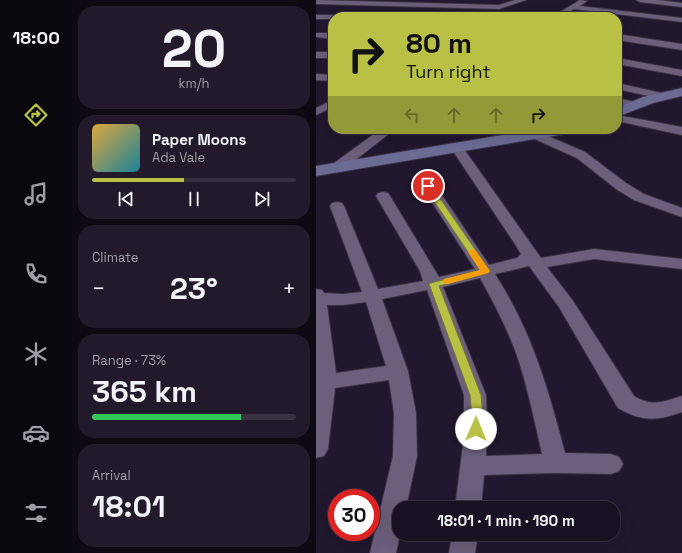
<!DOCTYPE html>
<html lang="en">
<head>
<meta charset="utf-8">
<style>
	body { margin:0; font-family:"Space Grotesk",sans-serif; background:#221a2a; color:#f1f3f6; height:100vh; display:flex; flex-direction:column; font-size:15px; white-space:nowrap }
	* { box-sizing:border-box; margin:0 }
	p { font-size:13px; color:#9f9da5 }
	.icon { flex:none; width:22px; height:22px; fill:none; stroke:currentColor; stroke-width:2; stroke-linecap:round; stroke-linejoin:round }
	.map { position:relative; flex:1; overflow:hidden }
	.panel { display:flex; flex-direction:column; gap:6px; padding:6px; background:#0e0913; width:244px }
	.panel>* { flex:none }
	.top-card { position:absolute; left:12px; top:12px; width:294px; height:122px; border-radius:16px; box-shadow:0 4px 16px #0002,0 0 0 1px #373140; background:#b9c046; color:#111; overflow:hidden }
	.speed { position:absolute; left:12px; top:489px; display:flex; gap:8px; font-size:20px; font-weight:700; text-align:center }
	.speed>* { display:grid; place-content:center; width:52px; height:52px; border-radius:50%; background:#191122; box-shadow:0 4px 16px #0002,0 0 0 1px #373140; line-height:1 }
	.speed .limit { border:6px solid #d22; background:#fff; color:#111 }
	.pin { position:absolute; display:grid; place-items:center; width:34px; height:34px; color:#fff; margin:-17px; border:2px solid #fff; border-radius:50%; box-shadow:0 1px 4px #0007 }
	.me { position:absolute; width:44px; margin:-22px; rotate:1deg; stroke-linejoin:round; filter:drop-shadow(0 0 3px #0008) }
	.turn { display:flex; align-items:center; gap:14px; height:84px; padding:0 12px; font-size:18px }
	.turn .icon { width:52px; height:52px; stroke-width:2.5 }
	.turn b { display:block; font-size:28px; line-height:34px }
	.lanes { display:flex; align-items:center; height:38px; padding:0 12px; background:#0003; justify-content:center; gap:20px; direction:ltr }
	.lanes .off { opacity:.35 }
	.big { font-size:30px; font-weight:800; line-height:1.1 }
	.panel .tile { flex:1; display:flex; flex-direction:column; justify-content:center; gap:6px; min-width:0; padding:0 14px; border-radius:16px; background:#221a2a }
	.panel .dial { align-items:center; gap:0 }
	.dial b { font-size:52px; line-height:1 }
	.song { display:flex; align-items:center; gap:12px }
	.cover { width:48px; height:48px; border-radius:6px; background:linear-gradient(135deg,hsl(40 70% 55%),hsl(190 70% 35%)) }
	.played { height:4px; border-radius:2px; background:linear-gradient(90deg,#b9c046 45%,#373140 45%) }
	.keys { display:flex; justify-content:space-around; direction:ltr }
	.heat { display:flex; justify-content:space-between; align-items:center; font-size:22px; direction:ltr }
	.charge { height:6px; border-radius:3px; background:linear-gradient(90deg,#34c759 73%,#373140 0) }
	.trip { position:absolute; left:76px; top:501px; width:228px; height:40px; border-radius:16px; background:#191122; box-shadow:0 4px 16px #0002,0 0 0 1px #373140; font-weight:800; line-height:40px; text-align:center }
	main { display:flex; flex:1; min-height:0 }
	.tabs { display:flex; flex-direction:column; width:72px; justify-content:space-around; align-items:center; background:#0a070e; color:#9f9da5 }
	.tabs .icon { width:28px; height:28px }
	.tabs .on { color:#b9c046 }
	.tabs b { font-size:18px; color:#f1f3f6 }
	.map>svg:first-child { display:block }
</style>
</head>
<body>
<main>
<nav class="tabs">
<b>18:00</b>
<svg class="icon on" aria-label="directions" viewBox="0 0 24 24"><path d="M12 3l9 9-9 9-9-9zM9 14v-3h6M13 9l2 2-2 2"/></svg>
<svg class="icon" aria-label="music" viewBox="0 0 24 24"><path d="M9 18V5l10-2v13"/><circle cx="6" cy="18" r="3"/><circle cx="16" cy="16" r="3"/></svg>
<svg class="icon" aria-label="phone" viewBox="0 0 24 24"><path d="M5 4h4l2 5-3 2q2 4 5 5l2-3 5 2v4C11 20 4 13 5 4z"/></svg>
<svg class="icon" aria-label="climate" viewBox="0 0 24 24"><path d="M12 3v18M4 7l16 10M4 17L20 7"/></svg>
<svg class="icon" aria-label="car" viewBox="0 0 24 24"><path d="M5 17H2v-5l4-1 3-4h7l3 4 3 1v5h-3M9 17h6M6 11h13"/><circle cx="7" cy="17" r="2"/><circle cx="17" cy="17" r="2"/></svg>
<svg class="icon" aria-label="filters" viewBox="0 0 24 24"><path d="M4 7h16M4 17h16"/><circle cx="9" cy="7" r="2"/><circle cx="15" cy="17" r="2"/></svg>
</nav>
<section class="panel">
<div class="tile dial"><b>20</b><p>km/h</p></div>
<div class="tile">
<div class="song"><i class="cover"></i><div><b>Paper Moons</b><p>Ada Vale</p></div></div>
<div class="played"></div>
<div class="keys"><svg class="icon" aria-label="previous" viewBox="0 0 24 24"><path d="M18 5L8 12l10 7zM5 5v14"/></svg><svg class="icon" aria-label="pause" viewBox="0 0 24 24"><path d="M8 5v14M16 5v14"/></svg><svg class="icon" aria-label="next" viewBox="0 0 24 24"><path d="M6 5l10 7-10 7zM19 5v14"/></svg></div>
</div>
<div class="tile"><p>Climate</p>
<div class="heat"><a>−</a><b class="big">23°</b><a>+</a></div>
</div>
<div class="tile"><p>Range · 73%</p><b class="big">365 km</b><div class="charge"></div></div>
<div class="tile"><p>Arrival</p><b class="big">18:01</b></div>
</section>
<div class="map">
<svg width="366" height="553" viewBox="0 0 366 553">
	<rect width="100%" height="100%" fill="#21172e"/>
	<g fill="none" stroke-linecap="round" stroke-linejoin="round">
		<g stroke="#3a3244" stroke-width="2">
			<path id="street" d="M0,0L183,5L199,0H210L183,9L0,4Z
				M264,0L271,1L264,6L366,18V22L258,9L245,17H236Z
				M320,0H342L366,3V7L324,2Z
				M0,15H17L21,17H17V19H0Z
				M0,33H17V39L0,37Z
				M301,34L366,44V50L301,40Z
				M0,52H17V58H0Z
				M301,58L366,70V76L301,64Z
				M0,74L17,75V81L0,80Z
				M301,83L350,94L351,96L346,99L301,89Z
				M301,98L324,103L325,105L320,108L301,104Z
				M17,100V107L0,115V108Z
				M301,115L366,127V135L301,121Z
				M65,129H79L28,169H18L16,166L18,163Z
				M167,129H190L211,133L213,136L211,139L207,140L169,131Z
				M218,130L269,152L310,183L328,194L366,208V217L318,200L300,189L261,158L214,137L212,134L214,131Z
				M141,144L145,145L225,258L278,249L366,259V269L278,259L231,267L257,301L318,396C336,407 347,402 366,396V412C341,421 326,422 302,408L243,307L213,266L179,274C216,332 232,388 249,453L295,454L303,457L307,464L303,471L295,474L240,473L168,475L165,508H139L148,437V395L111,290L66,299L92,371L100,413L101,456L90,508H83V534H84L80,553H54L77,456L78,413L73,380L19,388L12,449L8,456L0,458V289L6,290L8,293L27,294L46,292L14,206L16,203L21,202L26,203L28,206L62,289L107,281L104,271L60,196L62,193L67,192L72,193L74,196L123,277L159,269L105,185L107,182L112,181L117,182L173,265L201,258L205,254L199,244L135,148L137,145ZM164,278C177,301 189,324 199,350C211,383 218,419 226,454L170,456L171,423L170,395L127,287ZM50,302L70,366L20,373L11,305H27Z
				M136,534H162L159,553H133Z"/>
		</g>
		<g stroke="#3a3244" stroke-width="2">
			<path id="secondary" d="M366,88V96L337,103L301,117V108L327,97Z
				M222,129H257L254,132L249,134L0,176V166Z"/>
		</g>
		<use href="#street" fill="#6b5f7b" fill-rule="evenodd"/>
		<use href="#secondary" fill="#6c6b94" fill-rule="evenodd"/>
	</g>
	<path fill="#b9c046" stroke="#787d2e" d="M112,183L114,184L174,271L172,273L123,286L165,395L167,416V429L165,432L160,433L156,432L154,429L156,416L154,395L113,284L115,283L164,270L108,186Z"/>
	<path fill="#f59e0b" d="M153,250H159L174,271L172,273L132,284L128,283L127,281L128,279L164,270L152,252Z"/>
</svg>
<div class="speed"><div class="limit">30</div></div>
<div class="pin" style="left:112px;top:186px;background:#d93025"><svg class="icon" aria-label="arrive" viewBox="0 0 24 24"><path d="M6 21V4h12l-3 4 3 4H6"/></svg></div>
<svg class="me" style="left:160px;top:429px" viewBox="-20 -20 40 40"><circle r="19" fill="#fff"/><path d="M0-13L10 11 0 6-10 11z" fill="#b9c046"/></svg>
<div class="trip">18:01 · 1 min · 190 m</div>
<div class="top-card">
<div class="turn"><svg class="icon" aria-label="right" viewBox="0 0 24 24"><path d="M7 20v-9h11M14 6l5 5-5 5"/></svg><div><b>80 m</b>Turn right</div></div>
<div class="lanes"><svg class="icon off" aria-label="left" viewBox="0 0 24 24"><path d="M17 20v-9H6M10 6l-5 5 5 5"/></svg><svg class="icon off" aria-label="ahead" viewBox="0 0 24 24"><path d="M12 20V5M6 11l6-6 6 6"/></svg><svg class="icon off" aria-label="ahead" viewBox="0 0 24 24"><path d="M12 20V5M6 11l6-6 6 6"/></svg><svg class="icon" aria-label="right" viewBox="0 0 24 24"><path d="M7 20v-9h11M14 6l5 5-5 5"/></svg></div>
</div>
</div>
</main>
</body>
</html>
